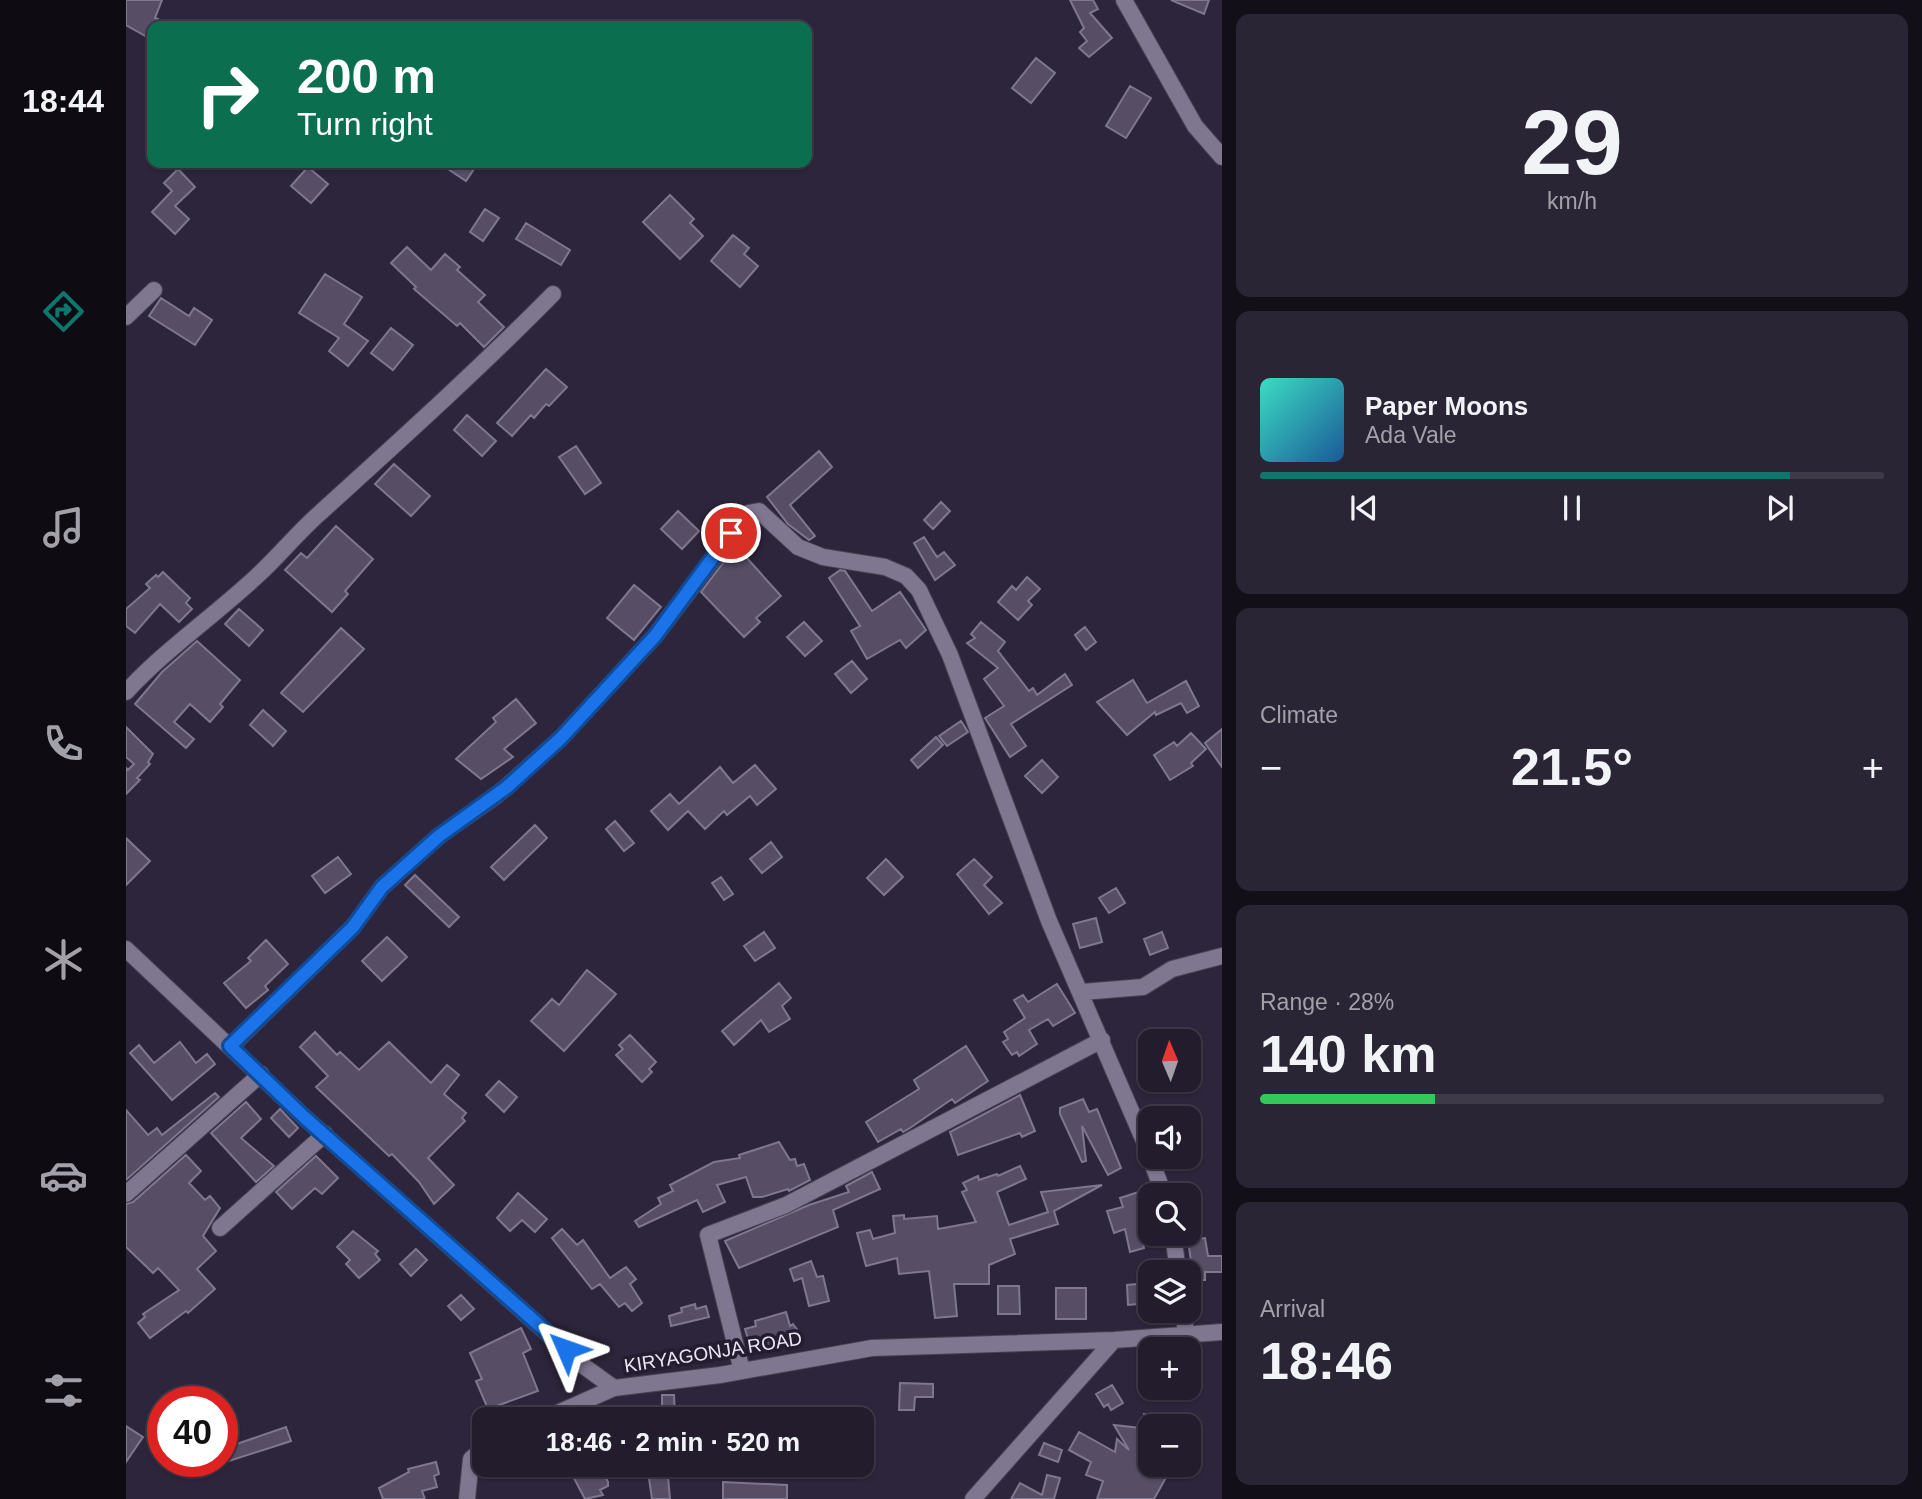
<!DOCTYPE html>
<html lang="en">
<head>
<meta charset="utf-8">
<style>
	body { margin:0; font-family:Helvetica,sans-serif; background:#2a2534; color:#f1f3f6; height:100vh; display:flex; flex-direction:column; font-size:26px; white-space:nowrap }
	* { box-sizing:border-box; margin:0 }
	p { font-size:23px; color:#a2a1a9 }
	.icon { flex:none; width:38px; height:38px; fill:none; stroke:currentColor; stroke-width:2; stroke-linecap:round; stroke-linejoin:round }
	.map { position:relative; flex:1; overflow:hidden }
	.drawer { display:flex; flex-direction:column; gap:14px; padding:14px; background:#130f18; width:700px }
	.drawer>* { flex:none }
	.top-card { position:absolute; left:21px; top:21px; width:665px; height:147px; border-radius:14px; box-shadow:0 2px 5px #0004,0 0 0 2px #3f3a48; background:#0b6e4f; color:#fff; overflow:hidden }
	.needle { width:46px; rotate:358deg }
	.tools { position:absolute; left:1012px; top:1029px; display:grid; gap:14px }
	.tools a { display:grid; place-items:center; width:63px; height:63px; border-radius:14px; background:#221c2c; box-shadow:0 2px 5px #0004,0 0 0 2px #3f3a48; font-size:35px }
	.speed { position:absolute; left:21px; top:1386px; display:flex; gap:14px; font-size:35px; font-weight:700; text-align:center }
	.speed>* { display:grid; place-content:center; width:91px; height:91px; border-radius:50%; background:#221c2c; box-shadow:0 2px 5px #0004,0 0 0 2px #3f3a48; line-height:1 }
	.speed .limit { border:10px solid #d22; background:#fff; color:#111 }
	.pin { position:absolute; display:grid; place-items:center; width:60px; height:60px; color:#fff; margin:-30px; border:4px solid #fff; border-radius:50%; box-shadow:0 2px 7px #0007 }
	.me { position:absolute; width:77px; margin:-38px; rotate:313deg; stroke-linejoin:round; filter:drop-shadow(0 0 5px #0008) }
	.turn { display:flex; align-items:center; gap:24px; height:147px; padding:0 35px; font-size:32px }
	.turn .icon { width:91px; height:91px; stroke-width:2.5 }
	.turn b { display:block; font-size:49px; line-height:60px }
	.big { font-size:52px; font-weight:600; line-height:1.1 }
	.drawer .tile { flex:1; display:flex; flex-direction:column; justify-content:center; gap:10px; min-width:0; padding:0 24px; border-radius:14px; background:#2a2534 }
	.drawer .dial { align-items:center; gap:0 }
	.dial b { font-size:91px; line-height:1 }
	.song { display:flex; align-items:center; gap:21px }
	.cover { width:84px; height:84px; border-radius:10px; background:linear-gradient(135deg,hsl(170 70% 55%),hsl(210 70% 35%)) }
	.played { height:7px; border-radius:4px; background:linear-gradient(90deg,#0f766e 85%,#3f3a48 85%) }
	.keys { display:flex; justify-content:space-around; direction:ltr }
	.heat { display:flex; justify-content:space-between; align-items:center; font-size:38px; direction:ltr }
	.charge { height:10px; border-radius:5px; background:linear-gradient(90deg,#34c759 28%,#3f3a48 0) }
	.trip { position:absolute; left:346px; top:1407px; width:402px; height:70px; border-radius:14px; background:#221c2c; box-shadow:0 2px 5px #0004,0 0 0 2px #3f3a48; font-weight:600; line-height:70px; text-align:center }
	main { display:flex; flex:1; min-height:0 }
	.dock { display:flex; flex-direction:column; width:126px; justify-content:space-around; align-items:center; background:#0e0b12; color:#a2a1a9 }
	.dock .icon { width:49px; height:49px }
	.dock .selected { color:#0f766e }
	.dock b { font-size:32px; color:#f1f3f6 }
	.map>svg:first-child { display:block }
</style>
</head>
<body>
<main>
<nav class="dock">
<b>18:44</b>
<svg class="icon selected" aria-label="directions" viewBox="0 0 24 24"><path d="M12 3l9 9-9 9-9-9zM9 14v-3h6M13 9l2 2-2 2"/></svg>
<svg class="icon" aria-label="music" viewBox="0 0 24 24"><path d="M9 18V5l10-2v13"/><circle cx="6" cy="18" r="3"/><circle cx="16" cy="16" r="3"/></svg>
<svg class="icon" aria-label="phone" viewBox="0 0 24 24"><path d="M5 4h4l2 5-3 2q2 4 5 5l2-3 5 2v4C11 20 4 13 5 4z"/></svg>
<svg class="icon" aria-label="climate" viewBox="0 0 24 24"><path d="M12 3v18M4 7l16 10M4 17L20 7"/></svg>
<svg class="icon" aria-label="car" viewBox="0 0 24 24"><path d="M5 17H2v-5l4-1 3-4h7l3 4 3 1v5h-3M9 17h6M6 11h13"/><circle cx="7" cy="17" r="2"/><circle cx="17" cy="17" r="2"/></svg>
<svg class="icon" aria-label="filters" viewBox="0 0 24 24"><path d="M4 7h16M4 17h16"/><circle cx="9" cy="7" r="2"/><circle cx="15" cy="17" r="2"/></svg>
</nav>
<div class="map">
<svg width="1096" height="1499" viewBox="0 0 1096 1499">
	<rect width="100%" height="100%" fill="#2d253b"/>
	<path fill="#574e66" stroke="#7f768f" stroke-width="2" d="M0,0H36L29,18L32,19L21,37L0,25Z
		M944,0H967L972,9L964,13L986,38L963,57L953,48L961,41L954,32L958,28Z
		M1045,0H1083L1078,14Z
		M910,58L929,73L905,103L886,88Z
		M1004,86L1025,98L1000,138L980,126Z
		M313,163H352L340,181Z
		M182,167L202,184L185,203L165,186Z
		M52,169L69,187L49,206L63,219L49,234L26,212L46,191L38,183Z
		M544,195L568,219L564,223L577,236L554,259L517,222Z
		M359,209L373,218L357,241L344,232Z
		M400,223L444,250L435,265L390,239Z
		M607,235L623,248L618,254L632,266L614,287L585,261Z
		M281,247L305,270L319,254L334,267L331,270L359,295L352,302L378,327L358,347L334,323L331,326L288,289L290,287L265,263Z
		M199,274L236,297L218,324L242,341L222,366L203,351L213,338L173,313Z
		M35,298L63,316L68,308L86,320L69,345L23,316Z
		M265,328L287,345L267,370L245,353Z
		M420,369L441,387L423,406L420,404L408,418L405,415L386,436L371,423Z
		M341,415L370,441L356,456L328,430Z
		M450,446L475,483L459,494L433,457Z
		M693,451L706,467L664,505L689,536L683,540L662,524L641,497Z
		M268,464L304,496L285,516L249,484Z
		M815,502L824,511L807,529L798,520Z
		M552,511L573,531L556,549L535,529Z
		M210,526L247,559L219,591L222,594L206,612L159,570L175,553L181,558Z
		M798,537L811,557L818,552L829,565L809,580L788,543Z
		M610,546L655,596L630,618L634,622L618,637L575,592Z
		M714,570L719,571L746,611L774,592L800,630L780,648L774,640L741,659L725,631L734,626L703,578Z
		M37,572L64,598L60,603L66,609L53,622L34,604L9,633L0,626V609L24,588L20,584L30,575L32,577Z
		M901,577L914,589L902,601L906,605L892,620L872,602L886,586L890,590Z
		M508,585L535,607L508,640L481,618Z
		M113,609L137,630L123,646L99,624Z
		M678,622L696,641L679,656L661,637Z
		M855,622L879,642L872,651L903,691L907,688L911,695L939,674L946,685L885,724L900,746L884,757L859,718L878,706L858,679L872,668L841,643L849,638L845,634Z
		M959,627L970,642L960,650L949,635Z
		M215,628L238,649L177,712L155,693Z
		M71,641L114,680L94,704L97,707L84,722L64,704L48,722L68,739L60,748L9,704L36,672Z
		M726,661L741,679L725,693L709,674Z
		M1007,680L1021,703L1060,681L1073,706L1061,713L1055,703L1030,715L1029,712L1001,735L971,702Z
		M390,699L410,723L378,749L387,757L355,779L330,759L370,722L367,718Z
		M137,710L160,731L147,746L124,725Z
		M835,721L842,732L821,746L813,736Z
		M0,727L27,754L22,762L24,764L11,778L14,780L0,794V768L2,770L8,764L0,757Z
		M1096,729V767L1079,743Z
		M1065,733L1080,749L1065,763L1067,766L1044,780L1028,755L1048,742L1051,746Z
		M810,737L817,745L792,768L785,760Z
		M916,760L932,777L916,793L899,776Z
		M629,765L650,789L631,805L624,796L601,815L598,811L579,829L562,811L542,830L525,811L544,794L553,804L594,767L607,783Z
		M489,821L508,843L498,851L480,829Z
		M409,825L421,838L378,880L365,867Z
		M0,838L24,861L0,885Z
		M645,842L656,857L636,873L624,859Z
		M212,857L225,874L199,893L186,876Z
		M760,859L777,877L758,895L741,878Z
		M848,859L866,877L858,885L876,903L863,914L831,874Z
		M289,875L333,917L323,927L279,885Z
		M595,877L607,894L598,900L586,883Z
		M990,888L999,903L983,913L973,898Z
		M970,918L976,942L954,948L947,924Z
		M638,932L649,948L629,961L618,946Z
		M1036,932L1042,948L1024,955L1018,939Z
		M261,937L281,957L256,981L236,961Z
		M140,940L162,964L139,986L142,990L120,1008L98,983L125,961L122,958Z
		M461,970L490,994L438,1051L405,1021L426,999L433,1005Z
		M653,983L665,998L656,1006L664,1019L643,1032L635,1020L608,1045L596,1031Z
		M931,984L949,1013L927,1026L922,1019L903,1030L911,1044L893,1056L891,1052L886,1055L877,1042L882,1039L878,1032L899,1018L888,1000L897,995L902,1002Z
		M189,1032L211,1055L214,1052L233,1070L263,1042L305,1083L321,1065L333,1075L318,1094L340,1113L336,1118L339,1121L302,1158L328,1185L308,1204L293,1182L266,1154L263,1156L190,1087L202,1076L174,1047Z
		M504,1035L530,1062L523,1069L526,1072L516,1082L490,1055L497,1049L493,1045Z
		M54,1042L70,1063L81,1054L89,1064L46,1100L4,1053L13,1045L28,1063Z
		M840,1046L862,1081L829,1103L826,1099L784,1128L777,1132L775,1129L752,1142L740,1122L793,1089L788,1080Z
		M373,1081L391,1097L378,1112L360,1095Z
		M89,1093L93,1097L0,1180V1110L22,1135L31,1128L36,1135Z
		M894,1095L909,1131L896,1137L894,1133L832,1155L824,1132Z
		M957,1099L963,1112L971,1109L995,1168L982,1175L956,1126L960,1161L956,1162L934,1114V1108Z
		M120,1102L135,1119L115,1138L148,1166L130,1182L85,1133Z
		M154,1109L172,1128L163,1137L145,1118Z
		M653,1142L664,1160L669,1159L671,1166L678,1164L684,1180L663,1191L662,1189L636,1197H627L620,1177L591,1185L599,1202L577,1212L571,1200L513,1227L509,1221L535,1204L532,1198L547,1191L544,1185L588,1162L614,1158L613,1155Z
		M60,1155L75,1171L63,1183L79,1200L84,1196L94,1208L77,1236L90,1251L71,1269L89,1289L62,1313L60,1311L24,1338L12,1323L19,1317L17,1314L53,1290L32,1268L27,1273L0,1247V1204L7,1202Z
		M190,1156L212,1178L196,1194L189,1188L166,1209L150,1192Z
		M894,1166L900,1179L871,1192L883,1225L922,1212L915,1192L976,1185L928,1211L932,1224L884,1239L889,1254L863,1265V1284H828L831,1316L809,1318L803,1271L773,1274L771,1258L740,1266L731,1233L744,1230L747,1239L769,1233L767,1216L778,1215V1219L811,1216L812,1229L850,1222L836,1192L841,1190L837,1183L852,1176L853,1180L871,1174L872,1176Z
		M746,1172L754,1189L707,1210L712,1227L613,1268L599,1241L683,1205L723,1192L720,1186Z
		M1016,1191L1019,1199L1024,1198V1226L1014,1230L1018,1248L1004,1252L999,1229L988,1233L981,1211L997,1207L994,1198Z
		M392,1193L421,1219L409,1232L396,1220L384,1231L371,1218Z
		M436,1229L451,1245L457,1240L484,1278L500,1267L510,1279L504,1284L516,1303L506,1311L499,1303L493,1307L474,1284L466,1289L426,1238Z
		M227,1231L252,1251L249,1254L254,1260L233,1278L220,1264L224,1260L211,1247Z
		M1079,1238L1082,1256H1096V1272H1079V1280L1064,1281L1063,1268H1066L1062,1240Z
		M290,1249L301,1260L285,1276L274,1264Z
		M685,1261L691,1277L697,1276L703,1301L683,1306L676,1278L668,1281L664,1269Z
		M1022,1283L1023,1303L1002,1305L1001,1285Z
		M872,1286H893L894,1314H872Z
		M930,1288H960V1319H930Z
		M335,1295L348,1309L335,1320L322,1306Z
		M569,1304L570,1309L580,1306L583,1317L545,1326L543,1316L556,1312L555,1308Z
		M660,1312L664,1326L667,1324L675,1335L626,1352L619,1329L630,1326L629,1321Z
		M395,1328L405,1349L397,1353L412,1391L362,1409L350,1381L356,1379L344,1353Z
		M774,1383L807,1384V1397H789L788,1410H773Z
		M986,1385L997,1403L985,1410L982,1404L978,1407L970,1394Z
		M536,1395H548L549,1419H536Z
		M1018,1414H1045V1426H1018Z
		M988,1425L1024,1429V1465H1047L1028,1499H971L977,1481L960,1475L965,1462L943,1450L953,1432L989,1452L991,1439L1003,1450Z
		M0,1426L17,1437L0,1462Z
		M160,1427L165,1441L103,1461L99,1448Z
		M918,1443L936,1450L932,1462L913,1455Z
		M310,1462L313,1474L308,1476L311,1487L296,1491L299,1499H257L253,1488L283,1472L282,1469Z
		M441,1465H474L482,1482V1486L474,1490L477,1495L459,1499Z
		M521,1465H541L544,1499H526Z
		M921,1475L934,1478L928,1499H885L894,1483L916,1495Z
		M597,1482L661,1485V1499H597Z"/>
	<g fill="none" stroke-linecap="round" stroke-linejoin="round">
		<g stroke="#494253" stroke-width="18">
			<path id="minor" d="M998,0L1069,126L1096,157
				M0,317L28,290
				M0,692C40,649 88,616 131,576C153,556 172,532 195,512C273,441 352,370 427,294
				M0,949L178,1117L459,1367L488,1388L594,1375L746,1348L988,1340L1096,1332
				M956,992L1017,987L1046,969L1096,956
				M104,1047L227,927L256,887L313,836L370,796L435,738L529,636L622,513L633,511L672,547L697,557L759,567L780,576L793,590L824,655L923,921L1018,1141L1038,1195
				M0,1194L135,1074
				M94,1228L199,1134
				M1047,1234L1052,1272
				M1057,1311L1060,1333
				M616,1371L582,1235L660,1205L976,1040
				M418,1419L488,1388
				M341,1499L345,1459L359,1447
				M847,1499L988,1340"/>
		</g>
		<use href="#minor" stroke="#7f7690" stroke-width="16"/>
	</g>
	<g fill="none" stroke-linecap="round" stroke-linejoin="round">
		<g stroke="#114b97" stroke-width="18">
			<path id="route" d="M440,1349L178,1117L104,1046L227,927L256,887L313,836L381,787L435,738L529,636L605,533"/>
		</g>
		<use href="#route" stroke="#1a73e8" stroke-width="12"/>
	</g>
	<g text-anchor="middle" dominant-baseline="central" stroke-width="7" stroke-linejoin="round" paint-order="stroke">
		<g font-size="19" fill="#eae5f3" stroke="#241c30">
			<text transform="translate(587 1352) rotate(-9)">KIRYAGONJA ROAD</text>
		</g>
	</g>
</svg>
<div class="tools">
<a><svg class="needle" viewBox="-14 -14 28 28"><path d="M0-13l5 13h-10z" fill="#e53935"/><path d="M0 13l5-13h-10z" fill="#a2a1a9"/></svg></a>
<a><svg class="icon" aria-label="sound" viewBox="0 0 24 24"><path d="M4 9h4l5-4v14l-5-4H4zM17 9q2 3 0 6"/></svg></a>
<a><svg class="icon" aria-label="search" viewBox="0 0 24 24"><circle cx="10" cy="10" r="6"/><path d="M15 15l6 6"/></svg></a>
<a><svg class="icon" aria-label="layers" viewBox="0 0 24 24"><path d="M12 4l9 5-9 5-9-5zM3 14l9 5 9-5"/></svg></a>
<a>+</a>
<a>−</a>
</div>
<div class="speed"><div class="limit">40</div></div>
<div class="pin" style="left:605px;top:533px;background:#d93025"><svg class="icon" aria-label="arrive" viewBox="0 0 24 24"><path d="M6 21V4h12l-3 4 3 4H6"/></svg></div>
<svg class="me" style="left:440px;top:1349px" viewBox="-20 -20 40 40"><path d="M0-17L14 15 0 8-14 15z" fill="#1a73e8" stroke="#fff" stroke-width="4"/></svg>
<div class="trip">18:46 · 2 min · 520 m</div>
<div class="top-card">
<div class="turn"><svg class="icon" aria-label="right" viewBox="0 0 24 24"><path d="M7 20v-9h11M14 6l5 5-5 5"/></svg><div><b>200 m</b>Turn right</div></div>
</div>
</div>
<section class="drawer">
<div class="tile dial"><b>29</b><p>km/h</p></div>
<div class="tile">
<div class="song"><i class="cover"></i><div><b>Paper Moons</b><p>Ada Vale</p></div></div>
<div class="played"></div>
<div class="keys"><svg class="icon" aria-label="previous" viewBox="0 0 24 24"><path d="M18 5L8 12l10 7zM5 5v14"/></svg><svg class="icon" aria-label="pause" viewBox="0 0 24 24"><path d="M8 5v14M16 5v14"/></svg><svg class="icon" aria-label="next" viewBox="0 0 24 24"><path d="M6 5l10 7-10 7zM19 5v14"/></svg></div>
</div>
<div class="tile"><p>Climate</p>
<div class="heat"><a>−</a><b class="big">21.5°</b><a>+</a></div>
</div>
<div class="tile"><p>Range · 28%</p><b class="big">140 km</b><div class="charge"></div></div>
<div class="tile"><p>Arrival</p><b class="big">18:46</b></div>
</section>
</main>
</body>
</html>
